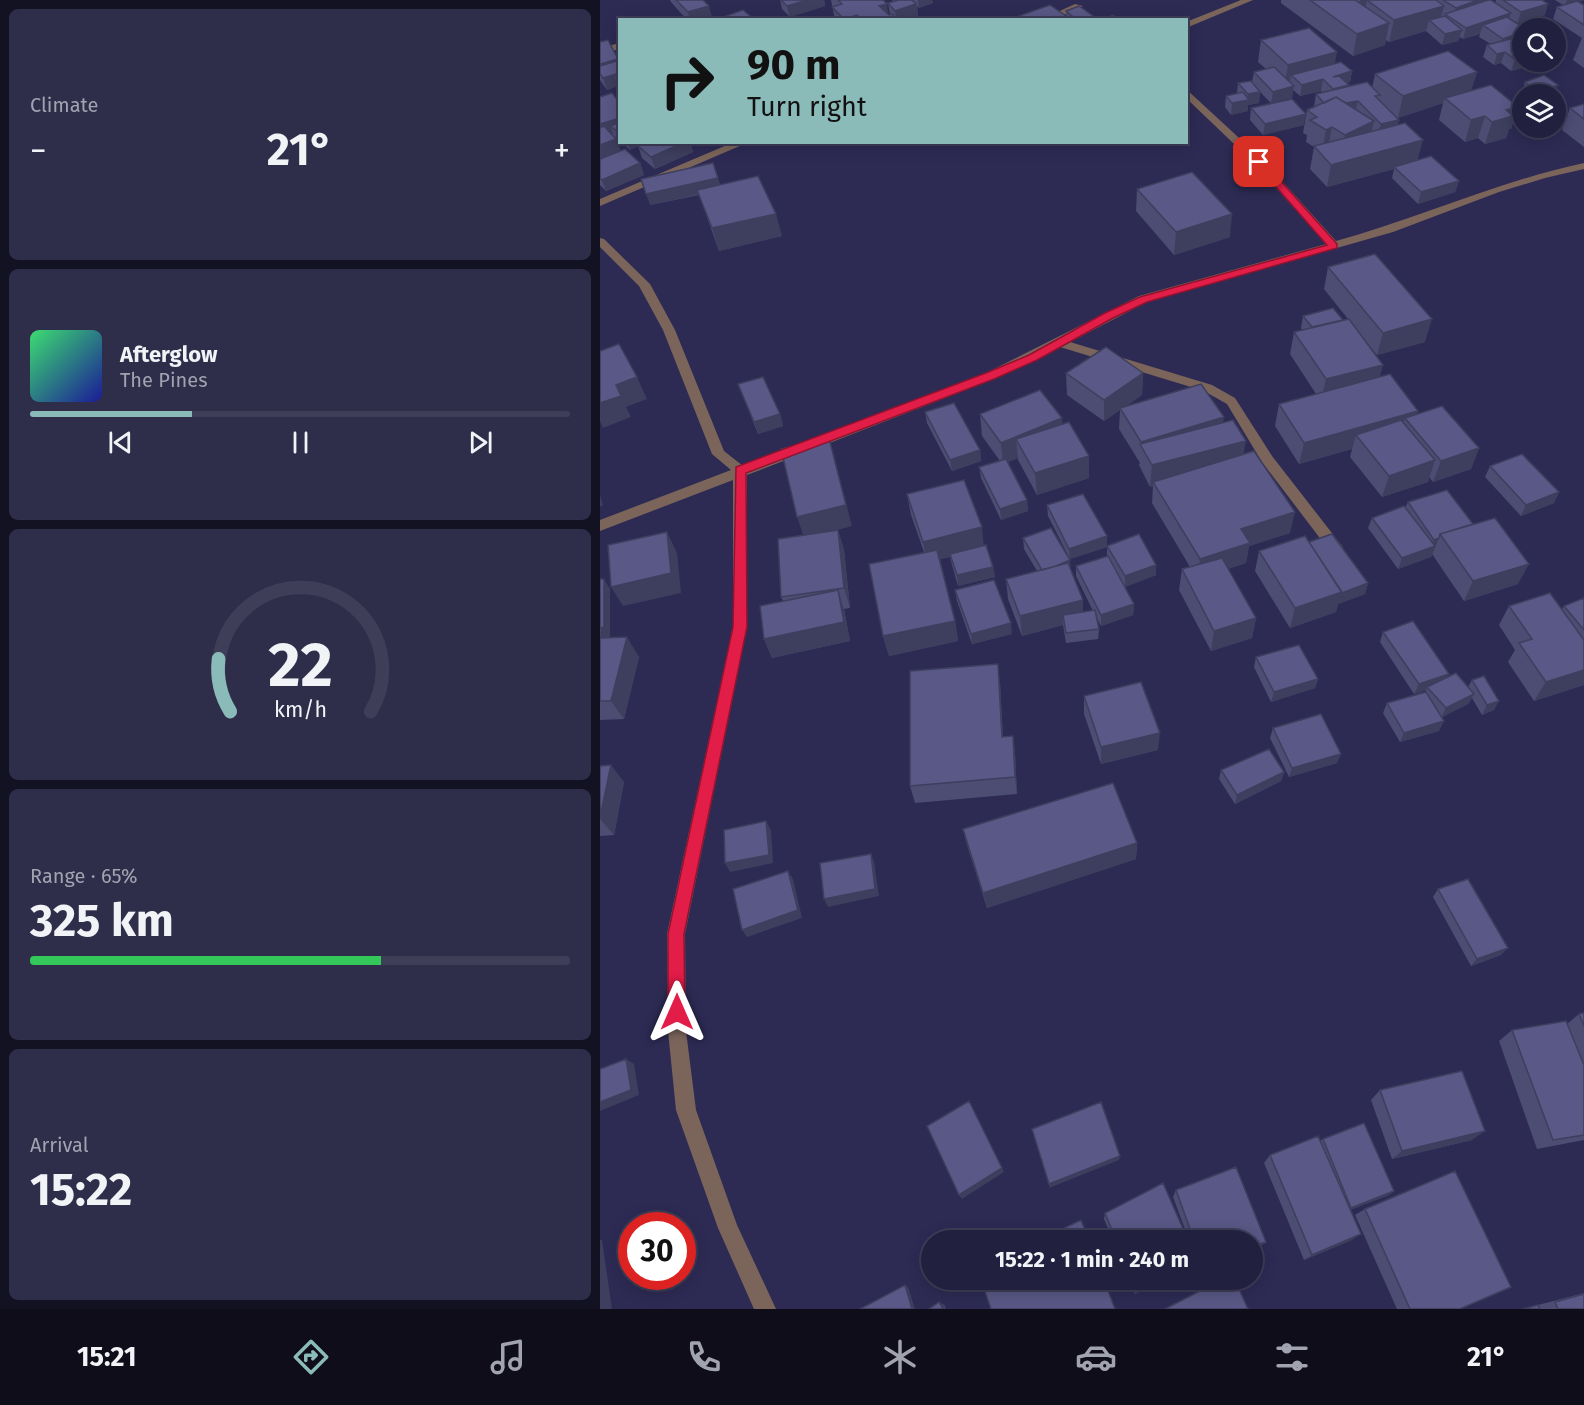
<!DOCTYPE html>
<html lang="en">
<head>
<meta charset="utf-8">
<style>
	body { margin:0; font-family:"Fira Sans",sans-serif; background:#2e2d4a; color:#f1f3f6; height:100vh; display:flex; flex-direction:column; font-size:22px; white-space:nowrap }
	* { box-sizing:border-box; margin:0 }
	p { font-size:20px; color:#a2a3b0 }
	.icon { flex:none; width:33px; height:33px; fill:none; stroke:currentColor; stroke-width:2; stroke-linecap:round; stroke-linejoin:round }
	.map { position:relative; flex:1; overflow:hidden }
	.side { display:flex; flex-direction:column; gap:9px; padding:9px; background:#131223; width:600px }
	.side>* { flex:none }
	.hud { position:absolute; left:18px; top:18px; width:570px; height:126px; border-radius:0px; box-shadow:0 3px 15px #0003,0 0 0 2px #3f3e59; background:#8bbbb9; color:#111; overflow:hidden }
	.fabs { position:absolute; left:912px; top:18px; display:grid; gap:12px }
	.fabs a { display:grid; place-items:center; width:54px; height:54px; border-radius:50%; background:#22203f; box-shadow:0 3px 15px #0003,0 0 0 2px #3f3e59; font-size:30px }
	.speed { position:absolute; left:18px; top:1212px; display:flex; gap:12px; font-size:30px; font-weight:700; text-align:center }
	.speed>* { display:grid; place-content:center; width:78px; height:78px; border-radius:50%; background:#22203f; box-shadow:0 3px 15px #0003,0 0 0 2px #3f3e59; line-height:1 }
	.speed .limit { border:9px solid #d22; background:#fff; color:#111 }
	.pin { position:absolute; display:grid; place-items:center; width:51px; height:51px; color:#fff; margin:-26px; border-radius:12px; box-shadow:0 3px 9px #0006 }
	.me { position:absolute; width:66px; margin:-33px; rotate:0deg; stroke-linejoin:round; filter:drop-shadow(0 0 4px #0008) }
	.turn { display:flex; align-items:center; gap:21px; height:126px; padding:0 30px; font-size:27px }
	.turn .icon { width:78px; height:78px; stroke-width:2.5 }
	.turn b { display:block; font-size:42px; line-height:51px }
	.big { font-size:45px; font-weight:700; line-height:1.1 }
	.side .tile { flex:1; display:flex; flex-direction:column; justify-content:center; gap:9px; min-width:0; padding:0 21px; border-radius:9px; background:#2e2d4a }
	.side .dial { align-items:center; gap:0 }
	.dial svg { height:156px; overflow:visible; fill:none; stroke:#3f3e59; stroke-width:7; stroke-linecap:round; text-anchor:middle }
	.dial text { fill:#f1f3f6; stroke:none }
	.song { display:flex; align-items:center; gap:18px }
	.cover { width:72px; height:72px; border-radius:9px; background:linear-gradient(135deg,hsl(140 70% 55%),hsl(240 70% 35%)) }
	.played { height:6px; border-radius:3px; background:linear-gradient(90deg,#8bbbb9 30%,#3f3e59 30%) }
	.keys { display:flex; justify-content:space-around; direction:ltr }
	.heat { display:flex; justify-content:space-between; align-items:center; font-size:33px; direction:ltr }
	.charge { height:9px; border-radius:4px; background:linear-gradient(90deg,#34c759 65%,#3f3e59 0) }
	.trip { position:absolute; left:321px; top:1230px; width:342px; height:60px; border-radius:30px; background:#22203f; box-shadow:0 3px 15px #0003,0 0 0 2px #3f3e59; font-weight:700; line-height:60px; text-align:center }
	.tabs { display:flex; height:96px; justify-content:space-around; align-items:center; background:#0e0d19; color:#a2a3b0 }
	.tabs .icon { width:42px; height:42px }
	.tabs .current { color:#8bbbb9 }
	.tabs b { font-size:27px; color:#f1f3f6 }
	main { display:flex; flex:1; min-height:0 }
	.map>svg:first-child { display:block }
</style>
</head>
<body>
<main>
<section class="side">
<div class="tile"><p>Climate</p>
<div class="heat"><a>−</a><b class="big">21°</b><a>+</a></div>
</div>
<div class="tile">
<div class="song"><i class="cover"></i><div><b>Afterglow</b><p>The Pines</p></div></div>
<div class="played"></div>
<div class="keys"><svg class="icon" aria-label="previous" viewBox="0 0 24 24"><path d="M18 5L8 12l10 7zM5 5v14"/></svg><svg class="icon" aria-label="pause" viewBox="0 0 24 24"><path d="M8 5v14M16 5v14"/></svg><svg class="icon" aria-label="next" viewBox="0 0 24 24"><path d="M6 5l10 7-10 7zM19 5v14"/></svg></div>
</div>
<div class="tile dial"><svg viewBox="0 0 100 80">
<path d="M14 69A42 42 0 1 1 86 69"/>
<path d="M14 69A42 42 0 0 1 8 42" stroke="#8bbbb9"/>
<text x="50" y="56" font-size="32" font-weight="700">22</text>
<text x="50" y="72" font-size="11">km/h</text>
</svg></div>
<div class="tile"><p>Range · 65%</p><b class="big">325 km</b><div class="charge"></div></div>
<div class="tile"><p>Arrival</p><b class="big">15:22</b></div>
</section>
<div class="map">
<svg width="984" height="1309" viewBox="0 0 984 1309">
	<rect width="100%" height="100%" fill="#2d2b54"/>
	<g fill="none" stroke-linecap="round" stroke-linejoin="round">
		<path fill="#7b655b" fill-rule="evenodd" d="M641,0H653L586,28V22Z
			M475,4L483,6L453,20H440Z
			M20,43V49L0,54V48Z
			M586,89L663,160L736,241C820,218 899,181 984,163V169L945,178L899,192L793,232L547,302L470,342L612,385L635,398L672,456L742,546L744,550L742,554H732L662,462L627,404L604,391L460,347L394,379L147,475V627L85,934L86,1031L96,1110L137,1225L176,1309H154L118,1228L76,1110L68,1031L67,934L133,627V480L0,531V520L131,470L112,454L63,330L39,286L0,247V238L4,239L50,284L75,330L124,451L143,466L386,373L539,296L726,244L655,164L586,98Z
			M134,142H149L0,206V199Z"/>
	</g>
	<path fill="#4d4c73" d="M70,0H103L112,17L105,20H87L71,2Z
		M180,0H224L225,6L190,17L182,9Z
		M231,0H283L289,15H290L288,3L294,2L292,0H332L333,3L319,8L317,6L318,16L305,20H235Z
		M681,0H891L895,3L896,0H942L945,15L917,24L909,19L922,62H941L940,63L911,71L901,63L894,65L883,57L887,45L891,44L879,37L880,34L863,39L860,37L858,41L842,45L826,31L789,42L786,40L785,45L753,56L681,3Z
		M955,0H984L979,2L984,5V68L973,60L982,38L953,19L957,7L963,5Z
		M466,11L499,20H413V18L466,15Z
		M661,40L735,63L752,71L750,82L747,83L749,85L748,87L772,88L775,74L877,72L871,90L918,107L911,129H909L906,138L885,144L878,138L865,142L839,120L843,103L798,118L799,120L798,124L818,160L859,181L855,192L818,204L792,178L794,169L727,187L710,169L714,147L706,142L707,135L703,133L707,110L715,107L714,106L716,94L723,93L721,91L700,96L693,90L692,98L671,103L660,92L659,103L648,105V111L631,115L625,107L626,96L637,93L638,83L652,82L654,72L666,69L658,62Z
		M0,42L19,60H20V90L18,86L7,90L0,80Z
		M925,82L954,94H922Z
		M0,97L20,103V141L14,137L16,139L20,151L40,163L44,175L6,191L0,185Z
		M984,104V147L962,130L970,108Z
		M651,108L704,125L663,135L650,120Z
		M21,142H90L93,152L55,169L42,158L38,146L30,150Z
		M121,185L182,236L119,251L99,195L50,205Z
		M537,189L630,237L574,255L536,211Z
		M728,267L825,342L777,355L763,338L783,365L779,377L818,411L817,414L879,448L871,469L833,482L829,477L828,482L782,497L750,457L752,449L699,464L675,426L679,404L716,394L690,354L694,332L702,330L701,328L703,316L743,320L748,319L724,289Z
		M466,373H543L542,395L526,406L623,423L644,454L690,533L649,546L646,563L628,569L656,618L652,638L611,651L579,590L582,569L590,567L552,503L553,486L550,487L539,465L540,463L519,429L520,410L504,421L467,395Z
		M138,384L180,414L183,426L158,434Z
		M325,412L380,450L381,461L352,471L327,423Z
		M380,414L462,424L489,478L437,495L418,460V458L408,462L427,500L428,511L401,520L381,478L379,467L400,461L382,436Z
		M890,466L959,492L954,503L921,516L885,477Z
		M307,494L384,546L393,567L395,577L358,586L352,565L350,557L340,559L355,621L358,641L289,656L283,636L324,552L311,515Z
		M808,502L873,525L918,584L864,601L832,554L834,549L831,557L798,569L768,528L772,518L805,508Z
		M447,505L507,547L470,559L448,516Z
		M252,526L232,531L238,530L244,550L250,608L244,609L250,641L172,658L164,639L183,601L181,597L203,535Z
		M423,538L471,570L483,600V612L493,611L476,576V566L507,556V546L556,575L525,587L517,573L534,604L533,615L501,626L496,617L499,629L498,639L466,643L463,625L422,636L408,599L406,579L437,571L424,549Z
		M709,542L768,583L765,594L738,604L736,612L690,628L655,571L659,551Z
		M0,579L10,589V637L7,638L39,657L24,719L0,720Z
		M355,590L412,634L372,644L357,601Z
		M984,598V685L934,701L908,662L915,650L899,625L909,606L962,609L964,606Z
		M783,632L847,677L868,687L872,680L894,710L882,715L872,698L868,704L841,717L839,731L800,742L783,713L787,703L825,693L826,690L814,694L780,642Z
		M656,657L718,679L715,688L671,702L654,667Z
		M400,683L403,737L413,736L415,753L417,794L315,803L310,786Z
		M484,696L558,750L501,764L484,714Z
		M673,728L737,763L689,777L670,738Z
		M0,766L24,782L14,835L0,836Z
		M621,770L684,772L681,781L635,804L619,779Z
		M363,829L537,843L536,859L387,908L367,845Z
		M838,889L901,955L871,966L833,897Z
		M984,1013V1140L937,1149L899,1041L912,1030L967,1024L979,1014Z
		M780,1090L872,1140L792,1159L771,1100Z
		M723,1139L794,1191L789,1195L750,1210L752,1240L704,1260L664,1163L670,1155L720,1141Z
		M576,1190L666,1242L660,1247L652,1240H589L573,1197Z
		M765,1209L860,1309H797L755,1215Z
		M505,1213L588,1240H513L504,1219Z
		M529,1280H562L535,1294Z
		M984,1293V1309H940L938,1305Z"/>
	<path fill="#3e3e5e" d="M207,0H224L225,6L190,17L187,6Z
		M318,0H332L333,3L319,8Z
		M760,0H767L765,10L757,13Z
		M878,0H890L853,19L856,8Z
		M967,0H984L965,6Z
		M287,4L289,20L279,6Z
		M316,4L318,16L305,20H297L295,11Z
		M948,4L945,15L917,24L921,12Z
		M109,6L112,17L105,20H90L88,12Z
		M844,6L838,28L829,20L826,31L789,42L794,20Z
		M911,13L908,24L883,25L880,34L863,39L866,28Z
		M257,15L258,20H244Z
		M789,23L785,45L753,56L757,34Z
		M862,30L858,41L842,45L845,34Z
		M922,32V42L899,50L903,39Z
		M737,52L733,74L691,75L689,86L684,87L688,65Z
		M905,52L901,63L894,65L897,54Z
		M922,57V62H941L940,63L911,71L915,59Z
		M18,59L20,63L0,74V64Z
		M752,71L750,82L732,88L733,77Z
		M877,72L870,94L845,98L843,103L798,118L803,96Z
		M14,75L18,86L7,90L3,78Z
		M723,79L721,91L700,96L702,85Z
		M958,85L954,94H938L939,92Z
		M694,86L692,98L671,103L673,92Z
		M660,92L659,103L648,105V111L631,115L632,103L647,100L648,94Z
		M758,101L755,112L728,107Z
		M918,107L911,129H909L906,138L885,144L892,122L906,110Z
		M706,114L704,125L663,135L665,124Z
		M885,116L878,138L865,142L871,120Z
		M20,118V131L10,126L13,133L0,137V124Z
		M799,120L796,131L778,136L781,124Z
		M774,121L769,143L740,157L745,135Z
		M732,127L728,149L722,152L726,130Z
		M16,139L21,151L0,159V145Z
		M823,140L817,162L794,167V169L727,187L731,165Z
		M27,142H37L38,146L30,150Z
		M85,142H90L93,152L55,169L51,157Z
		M100,142H112L101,147Z
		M40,163L44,175L6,191L2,180Z
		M118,178L122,189L50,205L46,194Z
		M859,181L855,192L818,204L821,192Z
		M176,214L182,236L119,251L112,228Z
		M632,214L630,237L574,255L576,232Z
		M832,319L825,342L777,355L783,333Z
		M783,365L777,387L721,401L726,379Z
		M543,373L542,395L521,410L520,408V410L504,421V400Z
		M37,377L47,399L26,407L31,417L3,428L0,421V403L16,385Z
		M818,411L813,428L805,418L799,436L756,435L752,449L699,464L704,443Z
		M180,414L183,426L158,434L154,422Z
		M624,417L621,439L541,445V442Z
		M462,418L463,440L416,439L418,458L403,464L401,443Z
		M229,438L252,526L204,537L197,517Z
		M646,441L642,462L553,482V486L550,487L552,465Z
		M879,448L871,469L833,482L841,461Z
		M380,450L381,461L352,471L350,460Z
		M489,456V478L437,495L435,473Z
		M835,460L828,482L782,497L789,476Z
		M959,492L954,503L921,516L926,505Z
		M0,495L3,505L0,507Z
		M427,500L428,511L401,520L400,509Z
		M695,512L690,533L649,546L646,563L597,579L600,559L641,529Z
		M382,527L384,548L327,562L323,542Z
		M238,530L244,550L250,608L244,588Z
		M67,532L77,553L81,593L23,606L11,587Z
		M507,536V547L470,559L469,549Z
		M839,538L831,557L798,569L802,558L831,548L834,540Z
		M470,560L471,571H443Z
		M929,564L918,584L864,601L873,581Z
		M556,565V575L525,587V576Z
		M393,567L395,577L358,586L357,575Z
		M4,579L10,589V637L0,639Z
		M768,583L765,594L738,604L736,612L690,628L695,608Z
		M238,590L244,610L250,641L172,658L164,639Z
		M483,600V620L463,615V625L422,636L420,616Z
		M534,604L533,615L501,626V615Z
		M656,618L652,638L611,651L614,631Z
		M355,621L358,641L289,656L283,636Z
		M411,623L412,634L372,644L371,634Z
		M27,637L39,657L24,719L11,701Z
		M398,664L400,683L404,755L402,737Z
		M984,670V685L934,701L946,682Z
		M849,674L844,684L827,687L826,690L814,694L819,684Z
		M718,679L715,688L671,702L674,692Z
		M874,694L868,704L841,718L846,708Z
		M899,701L894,710L882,715L887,705Z
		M844,721L839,731L800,742L804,733Z
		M560,733L558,750L501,764V747Z
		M413,736L415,753L417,794L415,777Z
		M741,754L737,763L689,777L692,768Z
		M11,765L24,782L14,835L0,819Z
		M684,772L681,781L635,804L637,795Z
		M166,821L171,830L173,863L130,872L125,863Z
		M537,843L536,859L387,908L383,893Z
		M271,854L274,862L279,896L228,907L224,899Z
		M188,871L193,879L202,918L147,937L142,930Z
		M908,948L901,955L871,966L877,959Z
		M26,1059L34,1064L39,1095L0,1111V1102Z
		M885,1131L872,1140L792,1159L802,1151Z
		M520,1156L519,1160L449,1188V1184Z
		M402,1168L404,1172L362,1199L359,1195Z
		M794,1191L789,1195L747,1211L751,1208Z
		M761,1234L752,1240L704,1260L712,1255Z
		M0,1240H2L12,1309H0Z
		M666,1242L660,1247L652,1250V1247Z
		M557,1280H562L535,1294L536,1290Z
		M305,1285L308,1287L315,1309H312Z
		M339,1302L345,1305L346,1309H343Z"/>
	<path fill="#595886" stroke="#3e3e5e" stroke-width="1.5" d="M76,0H103L109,6L88,12Z
		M181,0H207L187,6Z
		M238,0H283L287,4L279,6L289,15L292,14L297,20H262L257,15L244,19L232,7L242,4Z
		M299,0H312L316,4L295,11L288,3Z
		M710,0H755L789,23L757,34Z
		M767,0H836L844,6L794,20Z
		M843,0H878L856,8Z
		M888,0H891L911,13L866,28L845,14Z
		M903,0H942L948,4L921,12Z
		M977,1L984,5V25L957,7Z
		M450,5L472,20H415L413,18Z
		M479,6L499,20H477L466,11Z
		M143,10L155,20H118L117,19Z
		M513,15L520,20H502Z
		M845,16L862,30L845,34L829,20Z
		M907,17L924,28H922V32L903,39L883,25Z
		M709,28L737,52L688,65L661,40Z
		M922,36V57L915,59L905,52L897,54L887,45Z
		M8,40L18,59L0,64V42Z
		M848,51L877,72L803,96L775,74Z
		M20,60V73L3,78L0,74V66Z
		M741,62L752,71L733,77L739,76L749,85L733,89L723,79L702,85L691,75Z
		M674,67L694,86L673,92L654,72Z
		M20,73V80L14,75Z
		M944,75L958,85L939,92L925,82Z
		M651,81L660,92L648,94L638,83Z
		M767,82L780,95L775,96L799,120L781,124L758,101L746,103L736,97L724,103L716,94Z
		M891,85L918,107L906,110L913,116L892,122L885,116L871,120L845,98Z
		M643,92L649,100L632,103L626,96Z
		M12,93L20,103V118L0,124V97Z
		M736,97L774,121L745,135L732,127L726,130L710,120L717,117L707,110Z
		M692,99L706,114L665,124L651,108Z
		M984,104V119L970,108Z
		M20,122V133L10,126Z
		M805,123L823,140L731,165L714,146Z
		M4,126L16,139L0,145V128Z
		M42,142H85L51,157L38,146L44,144Z
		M25,149L40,163L2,180L0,178V159Z
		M831,156L859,181L821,192L794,167Z
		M113,163L118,178L46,194L41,179Z
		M592,172L632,214L576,232L537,189Z
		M158,176L176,214L112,228L97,190Z
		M775,254L832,319L783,333L728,267Z
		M733,308L743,320L712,327L703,316Z
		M749,319L783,365L726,379L694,332Z
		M19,344L37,377L16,385L21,396L0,403V351Z
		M506,347L543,373L504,400L466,373Z
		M790,374L818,411L704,443L679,404Z
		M163,377L180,414L154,422L138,384Z
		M601,384L624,417L541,442L520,408Z
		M440,390L462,418L401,443L380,414Z
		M354,403L380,450L350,460L325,412Z
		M842,406L879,448L841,461L805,418Z
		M633,420L646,441L552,465L540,444Z
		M801,420L835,460L789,476L756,435Z
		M469,422L489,456L435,473L416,439Z
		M229,438L246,505L197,517L181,449Z
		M654,451L695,512L641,529L650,543L600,559L553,482Z
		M922,454L959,492L926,505L890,466Z
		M406,459L427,500L400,509L379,467Z
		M364,480L382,527L323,542L307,494Z
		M847,490L873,524L840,534L839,538L834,540L808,502Z
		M483,494L507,536L469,549L447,505Z
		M804,506L835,546L802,558L772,518Z
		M895,518L929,564L873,581L840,534Z
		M451,528L470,560L456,566L442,570L423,538Z
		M238,530L244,588L181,597L178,539Z
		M67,532L71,573L11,587L8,545Z
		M539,534L556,565L525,576L507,546Z
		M732,534L768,583L742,593L709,542Z
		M705,536L742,592L695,608L659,551Z
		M386,545L393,567L357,575L350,554Z
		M337,550L355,621L283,636L269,564Z
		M508,556L534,604L501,615L476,566Z
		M622,558L656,618L614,631L582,569Z
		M468,563L483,600L420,616L406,579Z
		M0,579H4V627L0,628Z
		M394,580L411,623L371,634L355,590Z
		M238,590L244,622L164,639L160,606Z
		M950,593L984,640V670L946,682L919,643L932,639L909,606Z
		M984,598V630L964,606Z
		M495,610L499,629L466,633L463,615Z
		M813,621L849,674L819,684L783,632Z
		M27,637L11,701H0V638Z
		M699,645L718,679L674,692L656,657Z
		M398,664L402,737L413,736L415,777L310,786V671Z
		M856,673L874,694L846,708L827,687Z
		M884,676L899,701L887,705L872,680Z
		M541,682L560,733L501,747L484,696Z
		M826,692L844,721L804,733L787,703Z
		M721,714L741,754L692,768L673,728Z
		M669,749L684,772L637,795L621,770Z
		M11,765L0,817V766Z
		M513,783L537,843L383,893L363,829Z
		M166,821L169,855L125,863L124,830Z
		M271,854L275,889L224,899L220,863Z
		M188,871L198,910L142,930L133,889Z
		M868,879L908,948L877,959L838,889Z
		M984,1013V1026L979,1014Z
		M966,1021L984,1065V1135L953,1140L912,1030Z
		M26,1059L31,1090L0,1102V1069Z
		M862,1071L885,1131L802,1151L780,1090Z
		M369,1101L402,1168L359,1195L327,1126Z
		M501,1102L520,1156L449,1184L432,1129Z
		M764,1123L794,1191L751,1208L723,1139Z
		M718,1136L761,1234L712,1255L670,1155Z
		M636,1167L666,1242L652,1247V1240H594L576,1190Z
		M855,1171L911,1287L860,1309H810L765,1209Z
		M563,1183L588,1240H516L505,1213Z
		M481,1220L489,1240H439Z
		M381,1280H504L515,1309H391Z
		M532,1280H557L536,1290Z
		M621,1280H635L648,1309H565Z
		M305,1285L312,1309H260Z
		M984,1294V1309H958L955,1302Z
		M339,1302L343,1309H329Z
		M938,1305L940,1309H923Z"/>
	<path fill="#e11d48" stroke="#92132f" stroke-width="1.5" d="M656,160H662L737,244V248L547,302L513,318L437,360L394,379L146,473L147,627L84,934L85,1012L83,1018L77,1020L71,1018L68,1012V934L133,627L136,467L386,373L429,355L505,313L540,297L727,245L656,164Z"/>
</svg>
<div class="fabs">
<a><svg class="icon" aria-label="search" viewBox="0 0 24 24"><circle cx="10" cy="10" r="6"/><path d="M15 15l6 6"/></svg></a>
<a><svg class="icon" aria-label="layers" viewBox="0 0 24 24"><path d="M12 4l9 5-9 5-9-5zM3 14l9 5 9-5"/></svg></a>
</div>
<div class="speed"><div class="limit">30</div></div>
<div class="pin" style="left:659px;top:162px;background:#d93025"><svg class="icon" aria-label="arrive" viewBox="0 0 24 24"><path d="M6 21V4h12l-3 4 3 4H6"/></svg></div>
<svg class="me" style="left:77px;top:1012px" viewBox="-20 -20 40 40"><path d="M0-17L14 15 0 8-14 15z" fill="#e11d48" stroke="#fff" stroke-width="4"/></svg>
<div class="trip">15:22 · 1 min · 240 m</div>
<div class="hud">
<div class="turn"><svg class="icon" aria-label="right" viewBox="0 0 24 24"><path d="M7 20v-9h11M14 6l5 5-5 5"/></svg><div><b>90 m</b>Turn right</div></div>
</div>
</div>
</main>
<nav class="tabs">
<b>15:21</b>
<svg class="icon current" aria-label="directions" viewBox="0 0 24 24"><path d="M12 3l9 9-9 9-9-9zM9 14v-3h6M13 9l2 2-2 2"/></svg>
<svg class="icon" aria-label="music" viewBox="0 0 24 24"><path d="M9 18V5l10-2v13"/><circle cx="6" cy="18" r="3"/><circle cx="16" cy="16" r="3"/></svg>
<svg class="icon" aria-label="phone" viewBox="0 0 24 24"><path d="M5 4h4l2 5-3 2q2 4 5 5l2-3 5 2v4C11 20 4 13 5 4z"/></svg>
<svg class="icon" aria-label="climate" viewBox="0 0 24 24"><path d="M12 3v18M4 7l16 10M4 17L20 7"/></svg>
<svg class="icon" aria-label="car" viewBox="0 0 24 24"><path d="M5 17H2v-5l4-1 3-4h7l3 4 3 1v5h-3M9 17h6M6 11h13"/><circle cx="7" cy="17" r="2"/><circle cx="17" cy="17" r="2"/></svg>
<svg class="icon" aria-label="filters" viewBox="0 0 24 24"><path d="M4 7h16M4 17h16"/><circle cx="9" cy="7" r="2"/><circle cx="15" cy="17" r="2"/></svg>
<b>21°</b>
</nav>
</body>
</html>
